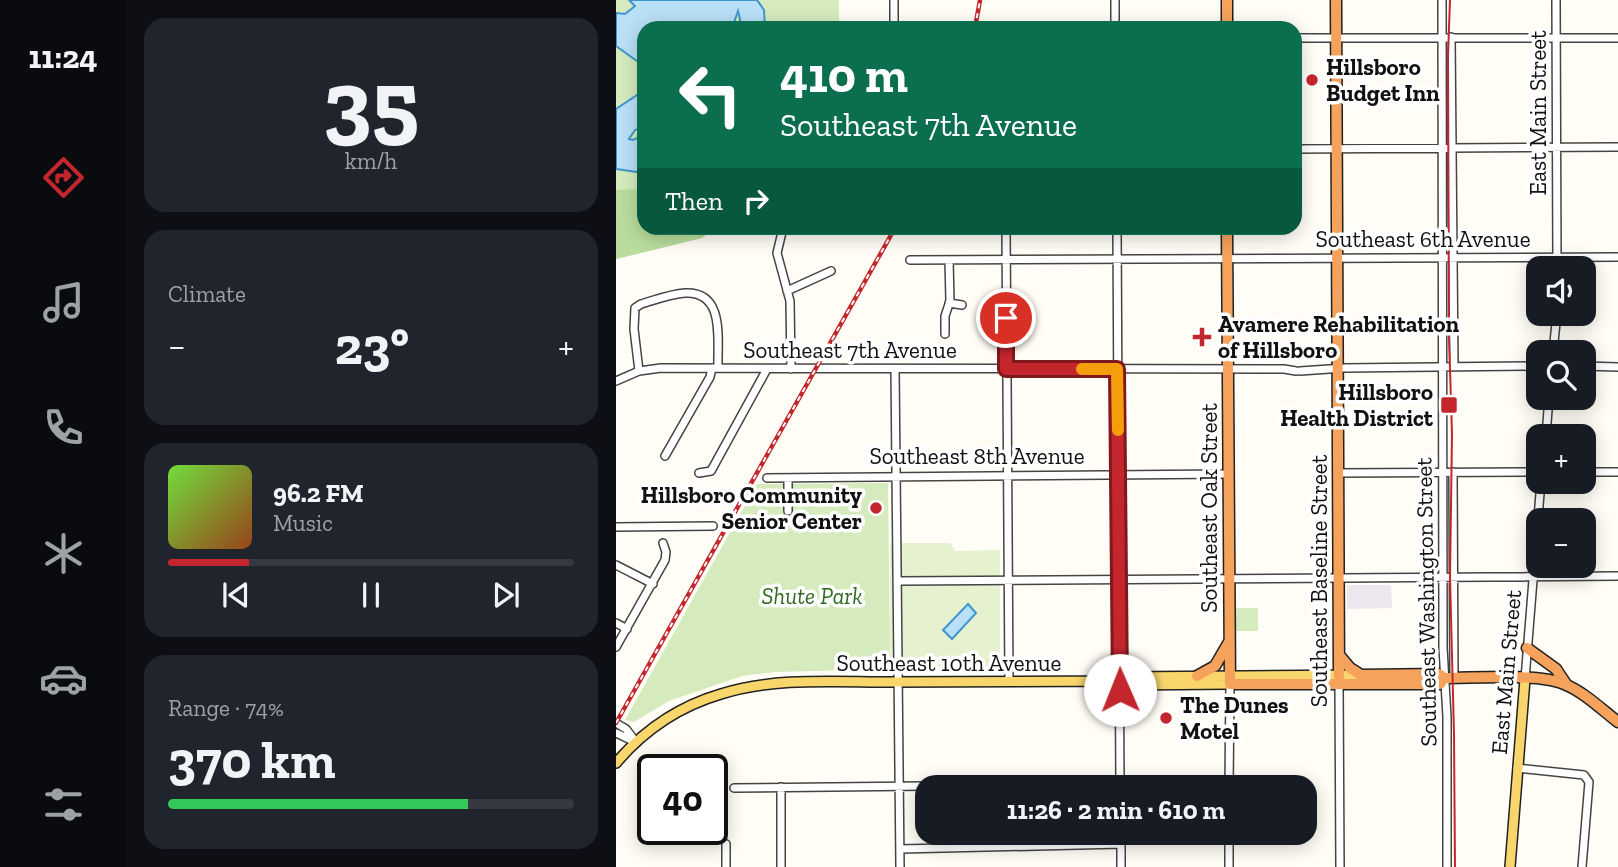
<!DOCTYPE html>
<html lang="en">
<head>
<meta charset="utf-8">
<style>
	body { margin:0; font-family:"Zilla Slab",serif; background:#20242c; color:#f1f3f6; height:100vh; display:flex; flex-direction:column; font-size:26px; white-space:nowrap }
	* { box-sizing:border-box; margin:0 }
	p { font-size:23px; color:#9ea1a6 }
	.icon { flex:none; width:38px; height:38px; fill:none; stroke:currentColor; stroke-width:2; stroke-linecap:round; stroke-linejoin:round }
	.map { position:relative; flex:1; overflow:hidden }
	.panel { display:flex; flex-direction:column; gap:18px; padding:18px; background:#0d0f14; width:490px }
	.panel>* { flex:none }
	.hud { position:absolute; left:21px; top:21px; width:665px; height:214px; border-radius:21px; box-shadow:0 4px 18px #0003; background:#0b6e4f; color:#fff; overflow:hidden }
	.tools { position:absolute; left:910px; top:256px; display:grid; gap:14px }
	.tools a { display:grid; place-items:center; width:70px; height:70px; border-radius:14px; background:#171b24; box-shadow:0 4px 18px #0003; font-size:35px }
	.speed { position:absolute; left:21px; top:754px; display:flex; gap:14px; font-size:35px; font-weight:700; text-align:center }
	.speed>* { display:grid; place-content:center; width:91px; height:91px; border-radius:50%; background:#171b24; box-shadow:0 4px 18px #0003; line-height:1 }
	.speed .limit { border:4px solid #111; border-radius:10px; background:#fff; color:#111 }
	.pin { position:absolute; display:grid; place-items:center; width:60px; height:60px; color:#fff; margin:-30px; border:4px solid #fff; border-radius:50%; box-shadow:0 2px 7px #0007 }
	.me { position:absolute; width:77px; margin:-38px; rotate:359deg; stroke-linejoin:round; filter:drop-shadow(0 0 5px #0008) }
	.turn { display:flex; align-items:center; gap:24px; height:147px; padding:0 28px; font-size:32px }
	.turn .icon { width:91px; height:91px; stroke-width:2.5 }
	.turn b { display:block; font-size:49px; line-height:60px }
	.then { display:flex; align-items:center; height:66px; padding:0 28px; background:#0003; gap:14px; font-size:26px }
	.big { font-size:52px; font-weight:700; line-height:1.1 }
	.panel .tile { flex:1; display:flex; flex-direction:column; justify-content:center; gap:10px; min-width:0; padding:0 24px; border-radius:21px; background:#20242c }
	.panel .dial { align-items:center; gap:0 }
	.dial b { font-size:91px; line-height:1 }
	.song { display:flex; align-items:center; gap:21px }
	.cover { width:84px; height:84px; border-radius:10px; background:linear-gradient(135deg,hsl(100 70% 55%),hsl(20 70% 35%)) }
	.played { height:7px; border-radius:4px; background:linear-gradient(90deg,#c4262e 20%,#363941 20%) }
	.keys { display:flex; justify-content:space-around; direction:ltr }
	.heat { display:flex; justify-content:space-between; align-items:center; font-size:38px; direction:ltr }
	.charge { height:10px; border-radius:5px; background:linear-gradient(90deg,#34c759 74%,#363941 0) }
	.trip { position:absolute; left:299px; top:775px; width:402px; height:70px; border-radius:21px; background:#171b24; box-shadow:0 4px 18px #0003; font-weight:700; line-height:70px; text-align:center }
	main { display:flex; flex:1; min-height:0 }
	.tabs { display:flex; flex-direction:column; width:126px; justify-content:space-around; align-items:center; background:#090b0e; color:#9ea1a6 }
	.tabs .icon { width:49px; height:49px }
	.tabs .current { color:#c4262e }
	.tabs b { font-size:32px; color:#f1f3f6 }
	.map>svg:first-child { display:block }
</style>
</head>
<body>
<main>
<nav class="tabs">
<b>11:24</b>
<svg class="icon current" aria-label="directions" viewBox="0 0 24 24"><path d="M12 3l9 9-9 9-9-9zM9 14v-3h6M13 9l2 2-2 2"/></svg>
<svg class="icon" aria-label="music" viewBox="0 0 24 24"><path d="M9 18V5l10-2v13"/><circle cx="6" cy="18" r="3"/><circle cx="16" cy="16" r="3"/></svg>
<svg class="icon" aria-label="phone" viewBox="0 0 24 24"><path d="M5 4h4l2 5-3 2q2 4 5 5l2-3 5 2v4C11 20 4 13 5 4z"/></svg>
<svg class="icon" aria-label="climate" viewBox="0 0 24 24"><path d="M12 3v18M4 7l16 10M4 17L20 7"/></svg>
<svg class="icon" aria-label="car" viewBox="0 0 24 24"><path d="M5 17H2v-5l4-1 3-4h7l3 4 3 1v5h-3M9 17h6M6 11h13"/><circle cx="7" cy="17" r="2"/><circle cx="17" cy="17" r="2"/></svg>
<svg class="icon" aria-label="filters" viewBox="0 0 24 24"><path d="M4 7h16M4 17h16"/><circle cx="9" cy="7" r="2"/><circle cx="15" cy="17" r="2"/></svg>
</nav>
<section class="panel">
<div class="tile dial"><b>35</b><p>km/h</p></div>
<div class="tile"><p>Climate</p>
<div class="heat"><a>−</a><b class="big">23°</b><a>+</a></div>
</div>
<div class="tile">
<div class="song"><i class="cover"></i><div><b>96.2 FM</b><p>Music</p></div></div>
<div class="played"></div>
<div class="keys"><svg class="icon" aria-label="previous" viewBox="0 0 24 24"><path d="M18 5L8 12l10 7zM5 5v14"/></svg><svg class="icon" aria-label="pause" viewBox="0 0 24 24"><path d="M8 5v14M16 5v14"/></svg><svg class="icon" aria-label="next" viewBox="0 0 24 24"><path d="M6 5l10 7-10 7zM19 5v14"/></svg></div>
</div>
<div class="tile"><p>Range · 74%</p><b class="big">370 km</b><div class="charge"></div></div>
</section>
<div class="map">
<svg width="1002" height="867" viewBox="0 0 1002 867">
	<rect width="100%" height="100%" fill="#fffdf5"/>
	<path fill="#eee6ef" d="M731,585H775L776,608L731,609Z"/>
	<path fill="#d5ebbd" d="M0,0H223V28H28V228H98L86,238L0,259Z
		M272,483L274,660L277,664L275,669L159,672L126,676L53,701L18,722L9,720L141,484Z
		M620,608H642V631H620Z"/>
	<path fill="#b9dc9c" d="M28,189V228H98L86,238L0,259V190Z"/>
	<path fill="#e6f2cf" d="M274,543H334L339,551L384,550V671H293L275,669L277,664L274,660Z"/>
	<path fill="#b9e0f7" stroke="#3f96cf" stroke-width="2" d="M13,0H141L148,10L149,28H126L122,11L116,28H28V66L0,46V13L9,14L19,6Z
		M28,87V127L19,130L13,139L17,140L28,135V173L0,169V109L21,95Z
		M352,604L360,613L336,639L327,630Z"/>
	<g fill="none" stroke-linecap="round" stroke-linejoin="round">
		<g stroke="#444" stroke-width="10">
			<path id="minor" d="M278,0V21
				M499,0V28
				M826,0L827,648L831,717V867
				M940,0L941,268
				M835,37L838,367
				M679,38H1002
				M679,149L1002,147
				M167,228L161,253L174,301L175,369
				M390,228L393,682
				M501,228L504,788
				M294,260L1002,257
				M171,291L215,271
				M333,303L346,305
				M329,334V316L334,301L333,260
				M937,352L941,313
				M968,366L1002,367
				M279,369L284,867
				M23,371L18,329L19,308L25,304C39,300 54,294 69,293C110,291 101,341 102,368
				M684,371L728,368L922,366
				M0,381L23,371L45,368L668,369L680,371
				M930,436L933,397
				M49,456L94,377L96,368
				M837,472L838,678
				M968,472H1002
				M83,473L95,471L151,369
				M722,473L922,472
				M151,478L613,474
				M172,478V511
				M0,527L97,526
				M0,565L37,584
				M283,581L1002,576
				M0,623L11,629
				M0,647L49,560L50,552L47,543
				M909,679L925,481
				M723,685L724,867
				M0,723L10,729L20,742
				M0,733L19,742
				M901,768L968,775L973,782L966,867
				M165,787V867
				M118,788L504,784
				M613,788L614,684
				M505,833V867
				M613,833V867
				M284,849L505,844
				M110,867V844"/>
		</g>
		<g stroke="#222" stroke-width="12">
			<path id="major" d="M504,681L510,685L614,684
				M0,763C28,730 64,706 105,694C159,677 219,682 275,682C351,682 427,681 504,681L511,677L745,675
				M894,867L909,679"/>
		</g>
		<g stroke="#222" stroke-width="13">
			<path id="highway" d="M611,0V28
				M720,0L723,676
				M611,228L614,684H824L828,678
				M911,648L940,669L950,684
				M723,655L734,668L745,675L823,674L828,678C859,678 922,673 948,684C968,692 985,709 1002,722
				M581,676L599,666L613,642"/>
		</g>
		<use href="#minor" stroke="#fff" stroke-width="7"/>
		<use href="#major" stroke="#f9d66b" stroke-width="9"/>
		<use href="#highway" stroke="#f5a25d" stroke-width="10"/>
		<path stroke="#c4262e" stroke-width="2" d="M834,0L832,56L833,337L836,434L834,577L838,734L839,867"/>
		<g stroke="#c4262e" stroke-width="4.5">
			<path id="rail" d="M359,28L364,0
				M0,723L279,228"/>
		</g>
		<use href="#rail" stroke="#fff" stroke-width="2" stroke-dasharray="5" stroke-linecap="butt"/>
	</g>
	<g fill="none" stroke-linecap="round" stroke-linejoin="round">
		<g stroke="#7f191e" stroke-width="18">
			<path id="route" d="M390,318V369H501L504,690"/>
		</g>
		<use href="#route" stroke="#c4262e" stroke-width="12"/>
		<path stroke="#f59e0b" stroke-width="12" d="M466,369H501L502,430"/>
	</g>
	<g fill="#c4262e" stroke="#fff" stroke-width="2.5">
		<circle cx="696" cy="80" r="7"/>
		<path d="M582.5 326.5h7v7h7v7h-7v7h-7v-7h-7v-7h7z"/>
		<rect x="824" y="396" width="18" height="18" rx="3.5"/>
		<circle cx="260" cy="508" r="7"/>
		<circle cx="550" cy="718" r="7"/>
	</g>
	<g text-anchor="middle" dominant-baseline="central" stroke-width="7" stroke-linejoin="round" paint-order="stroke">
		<g font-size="23" font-weight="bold" fill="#111" stroke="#fff" text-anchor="start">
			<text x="710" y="67">Hillsboro<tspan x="710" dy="26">Budget Inn</tspan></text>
			<text x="602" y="324">Avamere Rehabilitation<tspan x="602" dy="26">of Hillsboro</tspan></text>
			<text x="817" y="392" text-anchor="end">Hillsboro<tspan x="817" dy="26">Health District</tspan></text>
			<text x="246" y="495" text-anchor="end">Hillsboro Community<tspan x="246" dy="26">Senior Center</tspan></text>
			<text x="564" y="705">The Dunes<tspan x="564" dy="26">Motel</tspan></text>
		</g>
		<g font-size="23" fill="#111" stroke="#fff">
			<text transform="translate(922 113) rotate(-90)">East Main Street</text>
			<text x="807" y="239">Southeast 6th Avenue</text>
			<text x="234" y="350">Southeast 7th Avenue</text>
			<text x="361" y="456">Southeast 8th Avenue</text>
			<text transform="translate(593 508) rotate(-90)">Southeast Oak Street</text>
			<text transform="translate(703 581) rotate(-90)">Southeast Baseline Street</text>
			<text transform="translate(810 602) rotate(-91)">Southeast Washington Street</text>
			<text x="333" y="663">Southeast 10th Avenue</text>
			<text transform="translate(890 672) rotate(-85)">East Main Street</text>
		</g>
		<g font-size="23" font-style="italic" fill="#2f6b1f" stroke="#fff">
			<text x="196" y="596">Shute Park</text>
		</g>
	</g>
</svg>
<div class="tools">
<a><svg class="icon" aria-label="sound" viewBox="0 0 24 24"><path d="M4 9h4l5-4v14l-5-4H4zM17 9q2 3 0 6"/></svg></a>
<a><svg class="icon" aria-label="search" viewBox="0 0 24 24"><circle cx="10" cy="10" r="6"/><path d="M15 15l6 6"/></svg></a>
<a>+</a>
<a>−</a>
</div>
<div class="speed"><div class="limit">40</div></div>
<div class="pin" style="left:390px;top:318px;background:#d93025"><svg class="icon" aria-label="arrive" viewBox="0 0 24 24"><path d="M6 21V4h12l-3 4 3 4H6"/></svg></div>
<svg class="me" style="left:504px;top:690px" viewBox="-20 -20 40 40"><circle r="19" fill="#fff"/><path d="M0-13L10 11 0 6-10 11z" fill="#c4262e"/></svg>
<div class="trip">11:26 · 2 min · 610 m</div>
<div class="hud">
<div class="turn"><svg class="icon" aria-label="left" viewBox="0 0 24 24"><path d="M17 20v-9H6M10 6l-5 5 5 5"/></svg><div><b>410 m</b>Southeast 7th Avenue</div></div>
<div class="then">Then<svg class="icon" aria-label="right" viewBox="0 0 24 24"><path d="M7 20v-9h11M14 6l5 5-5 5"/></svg></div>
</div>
</div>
</main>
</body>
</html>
